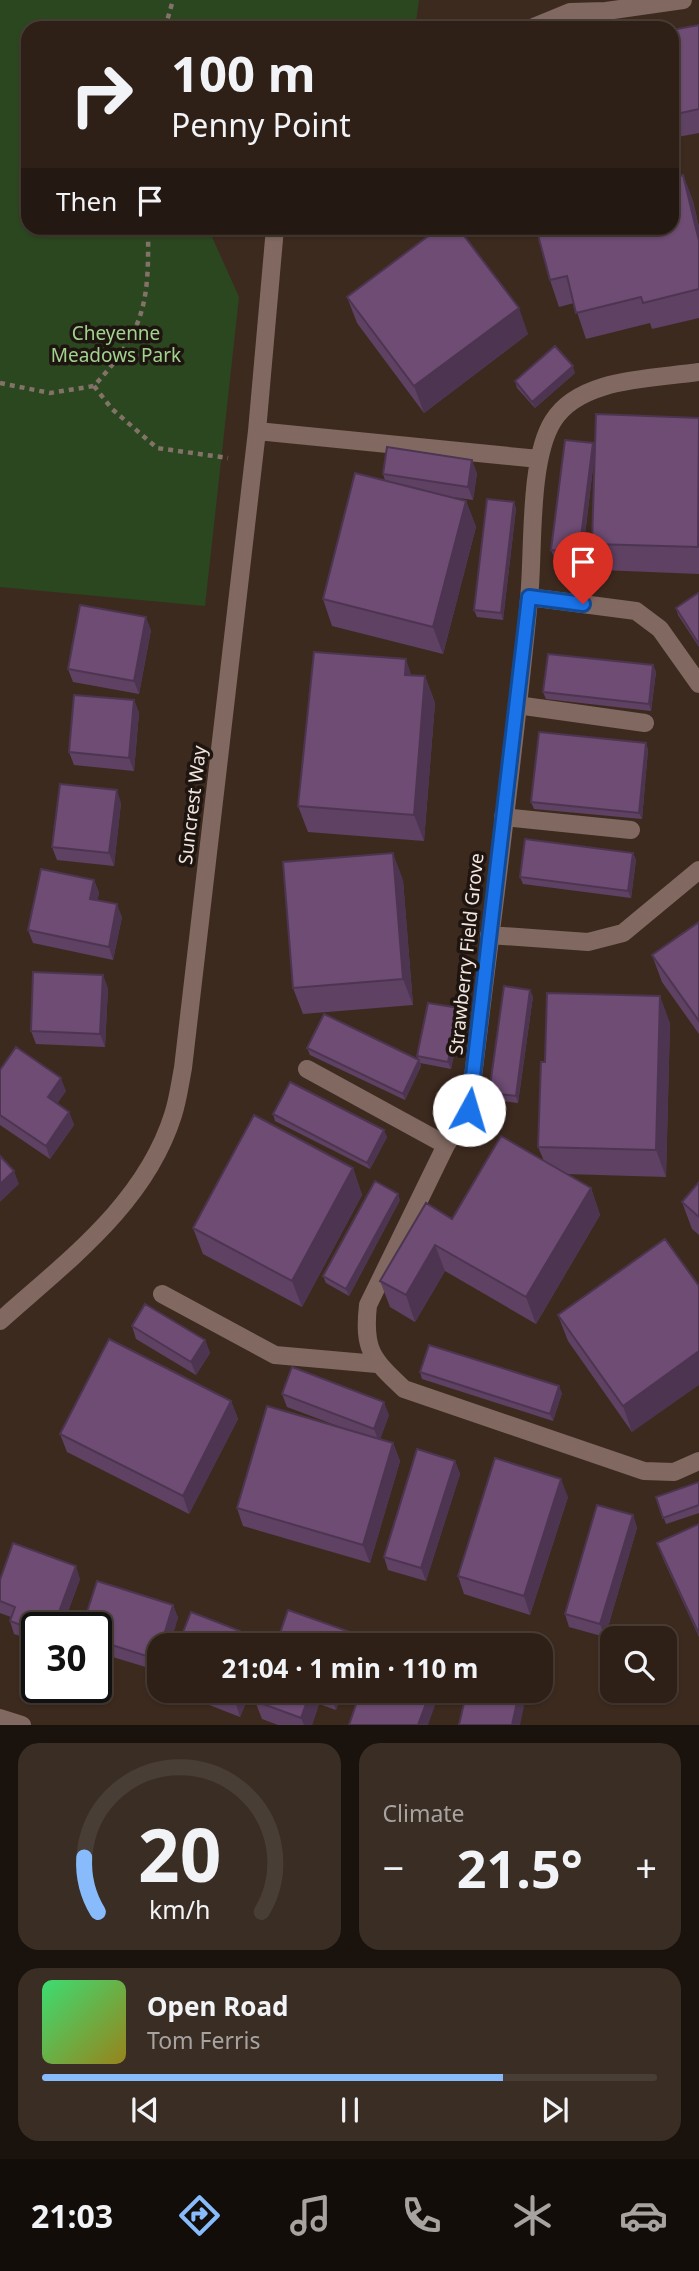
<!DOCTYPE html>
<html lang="en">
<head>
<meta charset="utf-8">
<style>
	body { margin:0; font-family:"Noto Sans",sans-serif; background:#3a2d24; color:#f1f3f6; height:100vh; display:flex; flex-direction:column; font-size:26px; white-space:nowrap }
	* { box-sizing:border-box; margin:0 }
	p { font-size:23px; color:#a7a3a1 }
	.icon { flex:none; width:38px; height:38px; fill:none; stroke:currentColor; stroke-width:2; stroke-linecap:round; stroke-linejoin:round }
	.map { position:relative; height:1725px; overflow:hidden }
	.sheet { display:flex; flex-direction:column; gap:18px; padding:18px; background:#19120d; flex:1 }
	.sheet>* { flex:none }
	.guide { position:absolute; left:21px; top:21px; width:658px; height:214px; border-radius:21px; box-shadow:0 2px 5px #0004,0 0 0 2px #493e36; background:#2e2017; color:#f1f3f6; overflow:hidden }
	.controls { position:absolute; left:600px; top:1626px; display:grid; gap:14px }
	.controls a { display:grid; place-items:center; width:77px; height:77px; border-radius:14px; background:#2e2017; box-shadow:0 2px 5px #0004,0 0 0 2px #493e36; font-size:35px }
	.speed { position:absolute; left:21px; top:1612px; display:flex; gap:14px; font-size:35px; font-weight:700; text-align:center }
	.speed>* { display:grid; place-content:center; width:91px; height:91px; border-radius:50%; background:#2e2017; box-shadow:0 2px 5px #0004,0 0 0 2px #493e36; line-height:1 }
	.speed .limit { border:4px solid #111; border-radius:10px; background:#fff; color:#111 }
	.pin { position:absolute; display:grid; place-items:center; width:60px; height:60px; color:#fff; margin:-72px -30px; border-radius:50% 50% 50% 0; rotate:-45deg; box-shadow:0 0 7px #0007 }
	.pin .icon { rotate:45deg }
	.me { position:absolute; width:77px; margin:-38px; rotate:6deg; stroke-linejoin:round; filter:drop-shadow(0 0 5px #0008) }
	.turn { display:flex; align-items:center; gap:24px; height:147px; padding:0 35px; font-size:32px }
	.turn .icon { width:91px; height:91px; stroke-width:2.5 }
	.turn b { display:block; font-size:49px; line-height:60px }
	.then { display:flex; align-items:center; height:66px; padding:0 35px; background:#0003; gap:14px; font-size:26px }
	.big { font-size:52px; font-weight:700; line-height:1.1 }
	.sheet .card { flex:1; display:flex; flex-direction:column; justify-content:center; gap:10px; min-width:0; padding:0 24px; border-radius:21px; background:#3a2d24 }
	.sheet .dial { align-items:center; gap:0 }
	.dial svg { height:182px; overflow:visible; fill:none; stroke:#493e36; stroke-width:7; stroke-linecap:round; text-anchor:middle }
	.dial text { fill:#f1f3f6; stroke:none }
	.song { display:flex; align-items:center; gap:21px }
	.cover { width:84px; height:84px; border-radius:10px; background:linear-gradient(135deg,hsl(140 70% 55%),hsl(50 70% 35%)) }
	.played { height:7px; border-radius:4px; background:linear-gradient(90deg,#87bbfb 75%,#493e36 75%) }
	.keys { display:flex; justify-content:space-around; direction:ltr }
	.heat { display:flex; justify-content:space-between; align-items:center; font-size:38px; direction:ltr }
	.sheet .tiles { flex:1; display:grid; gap:18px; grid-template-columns:1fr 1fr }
	.card:last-child { grid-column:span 2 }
	.trip { position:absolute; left:147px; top:1633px; width:406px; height:70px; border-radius:21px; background:#2e2017; box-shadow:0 2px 5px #0004,0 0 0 2px #493e36; font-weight:700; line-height:70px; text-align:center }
	.menu { display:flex; height:112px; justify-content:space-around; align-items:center; background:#120d09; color:#a7a3a1 }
	.menu .icon { width:49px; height:49px }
	.menu .current { color:#87bbfb }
	.menu b { font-size:32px; color:#f1f3f6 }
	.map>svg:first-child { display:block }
</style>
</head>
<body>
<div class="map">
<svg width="699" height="1725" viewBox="0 0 699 1725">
	<rect width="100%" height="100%" fill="#3d2a1f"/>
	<path fill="#2b4720" d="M0,0H419L415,28H28V228H208L239,297L205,606L0,587Z"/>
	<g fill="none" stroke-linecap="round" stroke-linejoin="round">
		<path stroke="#827268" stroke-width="4.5" stroke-dasharray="5 5" stroke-linecap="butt" d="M165,28L173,0
			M0,383L50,393L94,386C146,329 149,302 148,228
			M94,386L112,409L157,448L228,458"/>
		<path stroke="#816961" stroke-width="18" d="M531,28L570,12L606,11L683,0
			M699,372C654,379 580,377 553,421C528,461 534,551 529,599C513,770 489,940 469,1110L446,1145L368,1305C363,1350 372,1359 404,1389L644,1471L674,1472L699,1461
			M257,431L539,459
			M529,597L636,611L660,629L699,684
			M517,705L645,723
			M503,817L631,830
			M489,935L588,942L623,933L699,870
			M307,1069L446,1145
			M162,1294L275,1355L377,1364
			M0,1321C67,1261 145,1204 173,1115C178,1100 180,1083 183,1068L257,431L275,228
			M0,1718L22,1725"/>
	</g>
	<path fill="#5f4164" d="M699,25V133L672,138V30Z
		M683,175L693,201L699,227V318L652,329L650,323L586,339L574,303L559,307L550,280L672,228Z
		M347,297L528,334L424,413L357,323Z
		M575,373L535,408L517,388L515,381Z
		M699,418V574L601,570L592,544L595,451L582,560L554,557L551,550L593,443L595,450Z
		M477,473L473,500L453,497L466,501L476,527L443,654L332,626L323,599L385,480L383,474Z
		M514,502L516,509L503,620L477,617L474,610Z
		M699,594V647L678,615L676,608Z
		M151,630L139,694L73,682L68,669Z
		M653,665L656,672L651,711L546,699L543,692Z
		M412,675L425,676L435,703L424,841L308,832L298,806Z
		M134,700L139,713L134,771L74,765L69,752Z
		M646,743L648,750L642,819L534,809L531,802Z
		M121,803L114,866L57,860L52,847Z
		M633,853L636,860L631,898L523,884L520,877Z
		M94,880L99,893L97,901L122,917L113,960L33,943L28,930Z
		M403,880L413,1005L303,1014L293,988Z
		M699,922V1034L662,982L652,955Z
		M108,988L105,1047L36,1044L31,1031Z
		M533,996L518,1103L492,1100L489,1093Z
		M459,1008L462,1015L451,1069L420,1063L417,1056Z
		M670,1023L666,1177L566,1174L591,1188L600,1215L536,1324L445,1271L415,1322L390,1307L380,1281L452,1219L544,1161L538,1147L545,1062Z
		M307,1048L419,1060L421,1066L405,1100L310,1055Z
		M0,1070L66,1091L57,1103L69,1112L74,1125L50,1159L0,1125Z
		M273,1114L387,1137L370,1169L275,1121Z
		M353,1168L362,1195L302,1307L203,1254L193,1228Z
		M699,1182V1235L692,1229L682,1202Z
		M400,1200L349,1296L326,1283L323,1276Z
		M699,1286L632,1432L568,1341L558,1315Z
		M132,1326L205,1340L210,1353L196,1375L136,1339Z
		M420,1372L562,1393L553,1421L422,1379Z
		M282,1394L389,1415L380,1439L393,1443L400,1461L370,1563L243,1526L237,1508L343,1428L287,1407Z
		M231,1401L238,1419L189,1514L67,1452L60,1434Z
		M455,1461L460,1474L426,1581L388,1570L384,1557Z
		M699,1482V1513L666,1524L656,1497Z
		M568,1497L530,1615L464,1594L458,1576Z
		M633,1515L637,1528L605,1637L569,1627L565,1614Z
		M699,1524V1637L664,1561L657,1543Z
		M80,1579L62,1628H37V1642L14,1634L10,1621L11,1617L0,1613V1580Z
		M173,1605L178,1618L159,1645V1671L96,1652V1628Z
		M171,1690H251L240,1717Z
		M259,1690H343L336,1710L319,1704L312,1725H278L262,1719L255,1701Z"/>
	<path fill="#4d3551" d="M683,175L693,201L699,227V241Z
		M519,308L528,334L424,413L414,386Z
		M573,366L575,373L535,408L532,402Z
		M593,443L595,450L582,560L579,553Z
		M472,460L477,473L473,500L468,487Z
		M466,501L476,527L443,654L433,627Z
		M514,502L516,509L503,620L501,613Z
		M146,617L151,630L139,694L134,681Z
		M406,659L415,686L405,675Z
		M653,665L656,672L651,711L649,704Z
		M425,676L435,703L424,841L414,815Z
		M134,700L139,713L134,771L129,758Z
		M646,743L648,750L642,819L639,813Z
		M117,790L121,803L114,866L109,853Z
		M393,853L403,880L413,1005L403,979Z
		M633,853L636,860L631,898L628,891Z
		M94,880L99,893L95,912L90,899Z
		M117,904L122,917L113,960L109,947Z
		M103,975L108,988L105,1047L100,1034Z
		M530,990L533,996L518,1103L516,1096Z
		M660,996L670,1023L666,1177L656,1150Z
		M459,1008L462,1015L451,1069L448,1062Z
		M419,1060L421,1066L405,1100L403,1094Z
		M61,1078L66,1091L53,1110L48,1097Z
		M69,1112L74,1125L50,1159L46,1146Z
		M384,1130L387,1137L370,1169L367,1163Z
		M353,1168L362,1195L302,1307L292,1281Z
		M14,1171L19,1184L0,1202V1184Z
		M591,1188L600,1215L536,1324L526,1297Z
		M398,1194L400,1200L349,1296L346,1289Z
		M435,1245L445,1271L415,1322L406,1295Z
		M205,1340L210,1353L196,1375L191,1362Z
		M699,1351V1385L632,1432L623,1406Z
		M559,1386L562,1393L553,1421L550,1414Z
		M231,1401L238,1419L189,1514L183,1496Z
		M384,1402L389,1415L379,1442L374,1429Z
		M393,1443L400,1461L370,1563L363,1545Z
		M455,1461L460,1474L426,1581L421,1568Z
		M561,1479L568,1497L530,1615L524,1596Z
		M633,1515L637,1528L605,1637L600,1624Z
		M76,1566L80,1579L62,1628H53Z
		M173,1605L178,1618L170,1645H161Z
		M240,1631L245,1644L235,1645Z
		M350,1632L355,1645H346Z
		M159,1650V1667L156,1659Z
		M241,1690H251L240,1717L236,1704Z
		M311,1690H314L319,1704L312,1725H304L301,1718Z
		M330,1690H343L336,1710L329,1692Z
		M431,1690H436L438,1697L428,1725H418Z
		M519,1693L524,1706L520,1725H512Z"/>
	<path fill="#6e4c74" stroke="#4d3551" stroke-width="2" d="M699,25V109L672,115V30Z
		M683,175L699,241V289L643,303L641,297L576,313L567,276L550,280L537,231L551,228H672V178Z
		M439,228H458L519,308L414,386L347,297Z
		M555,346L573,366L532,402L515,381Z
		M596,414L699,418L698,547L592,544Z
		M565,440L593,443L579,553L551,550Z
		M387,447L472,460L468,487L383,474Z
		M355,473L466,501L433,627L323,599Z
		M487,499L514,502L501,613L474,610Z
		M698,593L699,594V644L676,608Z
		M80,605L146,617L134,681L68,669Z
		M314,652L406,659L405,675L425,676L414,815L298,806Z
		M548,654L653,665L649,704L543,692Z
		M74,695L134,700L129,758L69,752Z
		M539,732L646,743L639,813L531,802Z
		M60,784L117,790L109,853L52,847Z
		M525,839L633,853L628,891L520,877Z
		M393,853L403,979L293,988L283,862Z
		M41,869L94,880L90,899L117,904L109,947L28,930Z
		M699,922V1021L652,955Z
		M33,972L103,975L100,1034L31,1031Z
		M504,986L530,990L516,1096L489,1093Z
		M547,993L660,996L656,1150L538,1147L541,1062H545Z
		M428,1003L459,1008L448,1062L417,1056Z
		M324,1014L419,1060L403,1094L307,1048Z
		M16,1047L61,1078L48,1097L69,1112L46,1146L0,1115V1070Z
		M290,1082L384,1130L367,1163L273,1114Z
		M254,1115L353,1168L292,1281L193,1228Z
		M501,1136L591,1188L526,1297L435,1245L406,1295L380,1281L426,1203L452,1219Z
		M0,1156L14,1171L0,1184Z
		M375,1181L398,1194L346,1289L323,1276Z
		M699,1182V1217L682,1202Z
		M665,1239L699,1286V1351L623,1406L558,1315Z
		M145,1304L205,1340L191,1362L132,1326Z
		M109,1339L231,1401L183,1496L60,1434Z
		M429,1345L559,1386L550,1414L420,1372Z
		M292,1367L384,1402L374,1429L282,1394Z
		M267,1406L393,1443L363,1545L237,1508Z
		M417,1449L455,1461L421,1568L384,1557Z
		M495,1458L561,1479L524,1596L458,1576Z
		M699,1482V1505L663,1518L656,1497Z
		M597,1505L633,1515L600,1624L565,1614Z
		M699,1524V1634L657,1543Z
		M13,1543L76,1566L53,1628H37V1631L10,1621L15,1607L0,1601V1580Z
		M97,1581L173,1605L161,1645H159V1650L156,1659L96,1640V1628H82Z
		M288,1610L350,1632L346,1645H276Z
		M191,1612L240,1631L235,1645H178Z
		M201,1690H241L236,1704Z
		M259,1690H311L301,1718L255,1701Z
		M361,1690H431L418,1725H349Z
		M467,1690H509L519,1693L512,1725H459Z"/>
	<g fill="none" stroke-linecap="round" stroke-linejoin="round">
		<g stroke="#114b97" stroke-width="18">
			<path id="route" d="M469,1110L529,597L583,604"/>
		</g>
		<use href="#route" stroke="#1a73e8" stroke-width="12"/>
	</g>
	<g text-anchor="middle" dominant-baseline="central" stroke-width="7" stroke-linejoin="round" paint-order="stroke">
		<g font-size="19" fill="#a1d38f" stroke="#1e1510">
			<text x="116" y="333">Cheyenne<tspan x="116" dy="22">Meadows Park</tspan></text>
		</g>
		<g font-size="19" fill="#f2e6de" stroke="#1e1510">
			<text transform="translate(192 805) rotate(-83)">Suncrest Way</text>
			<text transform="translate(466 954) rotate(-84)">Strawberry Field Grove</text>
		</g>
	</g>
</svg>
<div class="controls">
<a><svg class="icon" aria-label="search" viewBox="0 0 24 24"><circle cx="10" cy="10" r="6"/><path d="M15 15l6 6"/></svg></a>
</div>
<div class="speed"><div class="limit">30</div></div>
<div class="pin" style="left:583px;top:604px;background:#d93025"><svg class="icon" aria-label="arrive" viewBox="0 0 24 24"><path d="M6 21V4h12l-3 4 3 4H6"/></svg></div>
<svg class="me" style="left:469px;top:1110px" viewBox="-20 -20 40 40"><circle r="19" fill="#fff"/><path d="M0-13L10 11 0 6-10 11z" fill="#1a73e8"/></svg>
<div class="trip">21:04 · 1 min · 110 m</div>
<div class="guide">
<div class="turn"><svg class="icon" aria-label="right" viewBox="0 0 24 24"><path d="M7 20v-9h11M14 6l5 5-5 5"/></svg><div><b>100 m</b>Penny Point</div></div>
<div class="then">Then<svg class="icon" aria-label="arrive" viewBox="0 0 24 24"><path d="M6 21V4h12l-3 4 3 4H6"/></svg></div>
</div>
</div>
<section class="sheet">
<div class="tiles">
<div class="card dial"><svg viewBox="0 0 100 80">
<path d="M14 69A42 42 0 1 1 86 69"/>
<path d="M14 69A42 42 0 0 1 8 45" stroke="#87bbfb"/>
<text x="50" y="56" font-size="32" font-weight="700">20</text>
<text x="50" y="72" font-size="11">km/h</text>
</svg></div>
<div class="card"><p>Climate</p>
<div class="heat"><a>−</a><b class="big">21.5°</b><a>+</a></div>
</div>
<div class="card">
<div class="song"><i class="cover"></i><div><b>Open Road</b><p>Tom Ferris</p></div></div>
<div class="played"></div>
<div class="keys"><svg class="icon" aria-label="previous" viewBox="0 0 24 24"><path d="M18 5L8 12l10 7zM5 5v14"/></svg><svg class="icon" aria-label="pause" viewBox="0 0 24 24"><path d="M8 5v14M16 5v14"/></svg><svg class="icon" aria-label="next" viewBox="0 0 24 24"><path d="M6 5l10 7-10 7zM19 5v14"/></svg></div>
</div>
</div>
</section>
<nav class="menu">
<b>21:03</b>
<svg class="icon current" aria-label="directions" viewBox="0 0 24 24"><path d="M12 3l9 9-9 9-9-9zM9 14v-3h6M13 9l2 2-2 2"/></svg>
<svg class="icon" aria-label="music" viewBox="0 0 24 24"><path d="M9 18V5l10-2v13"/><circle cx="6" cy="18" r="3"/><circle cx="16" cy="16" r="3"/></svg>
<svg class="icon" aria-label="phone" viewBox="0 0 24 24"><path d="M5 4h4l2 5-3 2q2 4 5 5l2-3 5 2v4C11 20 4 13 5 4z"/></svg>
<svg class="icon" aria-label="climate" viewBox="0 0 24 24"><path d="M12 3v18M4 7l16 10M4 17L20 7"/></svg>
<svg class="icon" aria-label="car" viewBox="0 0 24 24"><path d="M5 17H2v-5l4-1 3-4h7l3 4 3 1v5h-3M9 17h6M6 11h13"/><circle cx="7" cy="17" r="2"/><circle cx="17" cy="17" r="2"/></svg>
</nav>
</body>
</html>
